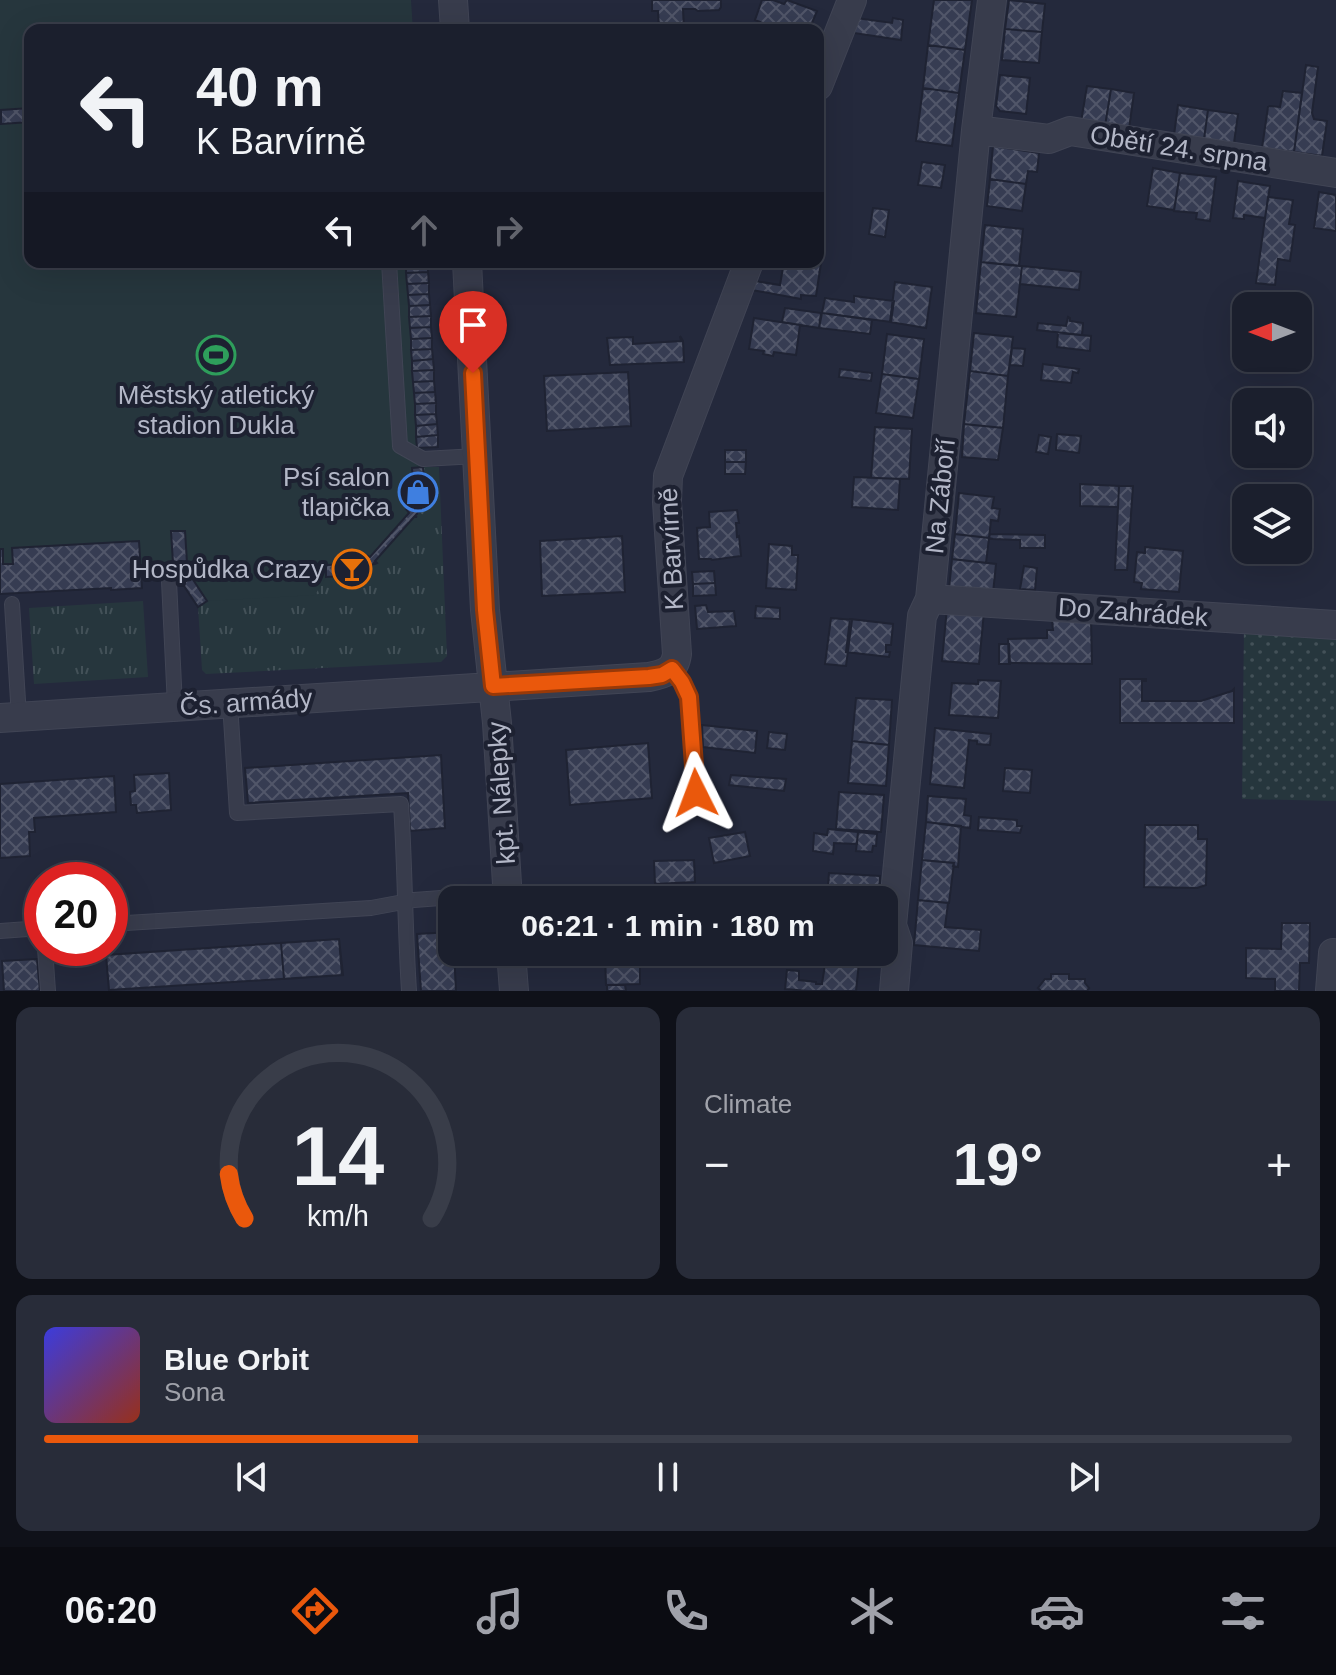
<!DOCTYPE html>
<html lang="en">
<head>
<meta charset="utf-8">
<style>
	body { margin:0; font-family:Helvetica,sans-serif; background:#282c39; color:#f1f3f6; height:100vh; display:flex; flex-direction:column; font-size:30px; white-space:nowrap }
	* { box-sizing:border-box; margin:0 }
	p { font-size:26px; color:#a0a2aa }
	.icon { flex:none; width:44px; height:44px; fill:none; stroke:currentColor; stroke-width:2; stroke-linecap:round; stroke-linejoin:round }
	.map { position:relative; height:991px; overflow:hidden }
	.details { display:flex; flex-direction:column; gap:16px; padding:16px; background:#0f1119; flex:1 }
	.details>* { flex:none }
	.top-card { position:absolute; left:24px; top:24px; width:800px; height:244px; border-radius:16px; box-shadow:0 8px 32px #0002,0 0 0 2px #393d49; background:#1b1f2d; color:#f1f3f6; overflow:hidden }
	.needle { width:52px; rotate:270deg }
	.controls { position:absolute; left:1232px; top:292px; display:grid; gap:16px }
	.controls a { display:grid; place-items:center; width:80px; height:80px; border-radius:16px; background:#1b1f2d; box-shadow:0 8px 32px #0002,0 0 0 2px #393d49; font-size:40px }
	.speed { position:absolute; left:24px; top:862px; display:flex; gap:16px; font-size:40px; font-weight:700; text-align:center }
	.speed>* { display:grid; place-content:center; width:104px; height:104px; border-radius:50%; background:#1b1f2d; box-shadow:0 8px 32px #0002,0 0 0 2px #393d49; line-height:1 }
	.speed .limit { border:12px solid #d22; background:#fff; color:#111 }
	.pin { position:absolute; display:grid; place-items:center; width:68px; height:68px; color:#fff; margin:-82px -34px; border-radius:50% 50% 50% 0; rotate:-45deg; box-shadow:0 0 8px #0007 }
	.pin .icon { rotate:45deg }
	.me { position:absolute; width:88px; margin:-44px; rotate:357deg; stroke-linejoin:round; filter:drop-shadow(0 0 6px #0008) }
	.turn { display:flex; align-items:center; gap:28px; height:168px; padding:0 40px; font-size:36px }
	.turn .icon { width:104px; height:104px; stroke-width:2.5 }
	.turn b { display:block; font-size:56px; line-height:68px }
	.lanes { display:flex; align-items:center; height:76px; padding:0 40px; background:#0003; justify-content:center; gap:40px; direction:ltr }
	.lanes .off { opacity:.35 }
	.big { font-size:60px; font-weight:700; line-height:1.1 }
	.details .card { flex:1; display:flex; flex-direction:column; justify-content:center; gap:12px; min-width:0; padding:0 28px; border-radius:16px; background:#282c39 }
	.details .dial { align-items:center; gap:0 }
	.dial svg { height:208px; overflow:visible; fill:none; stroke:#393d49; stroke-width:7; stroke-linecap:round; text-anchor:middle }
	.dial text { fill:#f1f3f6; stroke:none }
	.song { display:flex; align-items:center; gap:24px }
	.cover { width:96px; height:96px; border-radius:12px; background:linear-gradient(135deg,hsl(240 70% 55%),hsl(10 70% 35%)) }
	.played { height:8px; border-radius:4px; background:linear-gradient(90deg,#ea580c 30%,#393d49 30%) }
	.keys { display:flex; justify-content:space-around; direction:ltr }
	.heat { display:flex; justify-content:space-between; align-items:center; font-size:44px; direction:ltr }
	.details .tiles { flex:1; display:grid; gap:16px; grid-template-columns:1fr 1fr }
	.card:last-child { grid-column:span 2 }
	.trip { position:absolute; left:438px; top:886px; width:460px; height:80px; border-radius:16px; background:#1b1f2d; box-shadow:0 8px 32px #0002,0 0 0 2px #393d49; font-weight:700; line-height:80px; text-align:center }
	.tab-bar { display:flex; height:128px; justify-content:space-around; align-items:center; background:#0b0c12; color:#a0a2aa }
	.tab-bar .icon { width:56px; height:56px }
	.tab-bar .active { color:#ea580c }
	.tab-bar b { font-size:36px; color:#f1f3f6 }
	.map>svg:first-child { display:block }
</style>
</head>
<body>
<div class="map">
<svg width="1336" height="991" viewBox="0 0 1336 991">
	<defs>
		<pattern id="grass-tufts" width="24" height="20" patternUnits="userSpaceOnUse" patternTransform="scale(2)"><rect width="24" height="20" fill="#26363d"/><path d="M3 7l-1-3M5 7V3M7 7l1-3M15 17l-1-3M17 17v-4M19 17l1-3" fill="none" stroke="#435158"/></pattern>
		<pattern id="garden-dots" width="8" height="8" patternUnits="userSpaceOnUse" patternTransform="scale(2)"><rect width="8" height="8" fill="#26363d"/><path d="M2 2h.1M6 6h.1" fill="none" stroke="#435158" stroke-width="1.8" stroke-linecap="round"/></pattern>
		<pattern id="building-cross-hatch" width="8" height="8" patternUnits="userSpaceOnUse" patternTransform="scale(2)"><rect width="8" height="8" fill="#363c52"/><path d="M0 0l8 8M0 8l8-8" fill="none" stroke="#515669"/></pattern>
	</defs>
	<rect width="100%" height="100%" fill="#24293c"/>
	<path fill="url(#grass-tufts)" d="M423,467H439L447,656L441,662L206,674L202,670L198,607L207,601L326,577L375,561L426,504Z
		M143,601L148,677L34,684L29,608Z"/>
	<path fill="#26363d" d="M0,0H411L413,30H30V262H427L438,447L422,449L426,504L415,516L417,517L413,518L375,561V564L373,563L326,577L315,595L207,601L198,607L176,574L141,576L111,590L110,588L0,594Z"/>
	<path fill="url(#garden-dots)" d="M1244,626L1336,632V801L1242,799Z"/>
	<path fill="url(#building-cross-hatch)" stroke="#1f2333" stroke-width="2" d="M652,0H721V7L719,10L698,11L695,9H683L684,30H659L658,11H652Z
		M762,0H773L784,4L787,0L817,11L809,30H774L775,28L755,20Z
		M934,0H972L965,50L928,45Z
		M1009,0L1045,4L1042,32L1005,29Z
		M856,18L892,23L893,18L903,20L901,40L854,33Z
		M1005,29L1042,32L1039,63L1002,60Z
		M928,45L965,50L959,93L923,88Z
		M1306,65L1318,67L1312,113L1314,119L1327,121L1322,156L1294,152Z
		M1000,75L1030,78L1026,114L1000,111L996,106Z
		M1087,86L1111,89L1105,126L1081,122Z
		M923,88L959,93L952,146L916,141Z
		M1111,89L1134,93L1129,129L1105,126Z
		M1283,91L1302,93L1294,152L1262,148L1268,107L1270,106L1280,107Z
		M1178,105L1208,110L1204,139L1174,135Z
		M30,108V122L1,124V110Z
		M1208,110L1238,114L1234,143L1204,139Z
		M993,146L1039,153L1037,172L1028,171L1026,184L990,179Z
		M922,162L945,165L941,188L918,185Z
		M1153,168L1180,173L1174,210L1147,206Z
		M1180,173L1216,177L1210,221L1196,219L1197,213L1174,211Z
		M990,179L1026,184L1022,211L987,206Z
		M1238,181L1270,186L1265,218L1244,215V219L1233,218Z
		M1319,192L1336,195V231L1314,228Z
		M1268,197L1293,200L1289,224L1295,225L1290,261L1278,259L1275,285L1256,283Z
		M873,208L889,210L885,237L869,234Z
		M985,225L1023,229L1019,266L981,262Z
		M428,262V272L406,273V263Z
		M523,262H606V264L523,269Z
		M784,262L821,263L816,296L801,295V299L752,290L755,281L780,285Z
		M981,262L1022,266L1016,317L976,313Z
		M1022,266L1081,272L1079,290L1020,284Z
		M428,272L429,283L407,284L406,273Z
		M895,282L932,287L926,328L890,322Z
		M429,283V294L408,295L407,284Z
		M429,294L430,305L409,306L408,295Z
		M854,296L894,301L891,322L822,313L825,298L854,302Z
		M430,305L431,316L409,317V306Z
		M785,308L821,313L819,328L782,322Z
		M822,313L872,320L870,334L819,328Z
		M431,316V327L410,328L409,317Z
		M1068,317L1070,318V321L1083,323L1082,335L1037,330L1038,323L1066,326Z
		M754,318L800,325L796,355L774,352L773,356L763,354L764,351L749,349Z
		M431,327L432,338L411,339L410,328Z
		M974,333L1013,337L1008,376L970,371Z
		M1058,333L1091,336L1090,351L1057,347Z
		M887,334L924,339L919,379L882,374Z
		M680,336L683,341L684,362L610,365L607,338L633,337V344L681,341Z
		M432,338V349L411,350V339Z
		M1012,348L1025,349L1023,366L1010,365Z
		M432,349L433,359L412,361L411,350Z
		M433,359L434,370L412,371V361Z
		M1043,364L1079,369L1078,373L1073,372L1071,383L1041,380Z
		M840,369L872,373L871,381L839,377Z
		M434,370V381L413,382L412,371Z
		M970,371L1008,376L1003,428L964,424Z
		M628,372L631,426L547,431L544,376Z
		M882,374L919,379L913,418L876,413Z
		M434,381L435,392L414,393L413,382Z
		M435,392L436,403L415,404L414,393Z
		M436,403V414L415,415V404Z
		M436,414L437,424L416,426L415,415Z
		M437,424L438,435L416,437V426Z
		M964,424L1003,428L998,460L962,457Z
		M875,427L912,429L909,479L871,478Z
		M1057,434L1081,436L1079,453L1056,450Z
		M438,435V447L417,448L416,437Z
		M1039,435L1051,437L1048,454L1036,452Z
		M725,450H746V462H725Z
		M725,462H746L745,474H725Z
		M423,467L426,504L415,516L417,517H414L375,561L377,563L375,564L374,563L363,575L326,577V565L358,564L366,555L370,557L409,513L406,509L414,500L412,468Z
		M854,477L900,479L898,510L852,507Z
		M1080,484L1119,486L1118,507L1080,506Z
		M1119,486H1133L1127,570H1115Z
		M959,493L994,497L992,508L1000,509L998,521L991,520L989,538L955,534Z
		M737,510L739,523H736L737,537L739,536L741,556L712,560L711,559H699L697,528L710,527L709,512Z
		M171,531H185L187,563H184V566L207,601L198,607L176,574H166L165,563H173Z
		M955,534L989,538L986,563L952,559Z
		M990,534L1045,535V548H1020V540L993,539L989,538Z
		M622,536L625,592L542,596L540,541Z
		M139,541L142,588L111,590V588L0,594V549H3V564H13L12,548Z
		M769,544L792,546V555H798L796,590L766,588Z
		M1145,547L1183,551L1179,592L1141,589L1142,583L1134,582L1137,552L1145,553Z
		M952,559L996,564L993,593L949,589Z
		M1024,566L1037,568L1035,590L1020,589Z
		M166,569V574L141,576V570Z
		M714,571L715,583L693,584L692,572Z
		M715,583L716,595L693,596V584Z
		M706,605L708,612L734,611L736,626L697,629L695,606Z
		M756,606L780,608V619L755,618Z
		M947,608L984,612L979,664L942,661Z
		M831,618L852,620L846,666L825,664Z
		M850,619L893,624L891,645H886V652H890L889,657L846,652Z
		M1052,620H1091L1092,664L1009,663L1008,639L1047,638V630H1053Z
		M999,644H1009L1010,664H999Z
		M1120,679H1146V681H1142V701H1201L1232,691L1234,689V723H1120Z
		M978,680L1001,681L998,718L949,715L952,683L978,684Z
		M856,698L892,700L889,745L852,741Z
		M702,725L757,731L755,753L703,747Z
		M935,728L991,734L990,745L977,744V741L969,740L964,788L930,784Z
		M769,732L787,734L785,750L767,748Z
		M852,741L889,745L886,786L848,783Z
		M648,743L652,798L570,805L566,750Z
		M441,755L445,828L410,831L408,793L248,803L245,768Z
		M1005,768L1032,770L1030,793L1003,791Z
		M169,773L171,810L137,813L136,805H131L130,792L135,791L134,775Z
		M731,775L786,779L784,791L729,785Z
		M114,776L116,812L34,818L35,832H29L30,856L0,858V784Z
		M839,792L884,795L881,832L836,829Z
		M928,796L966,799L964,815L971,816L970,828L926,822Z
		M979,817L1017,820V826H1022L1020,833L978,830Z
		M926,822L961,826L958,867L953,866L954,863L922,860Z
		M1145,825H1198V839H1207L1206,885L1197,888L1144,887Z
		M828,829L858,832L857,844L834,843L833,854L813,851L814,833L827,835Z
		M745,832L750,856L714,863L709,838Z
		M858,832L877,834L876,846H873L872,852L856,851Z
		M694,860L695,882L655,884L654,861Z
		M922,860L954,863L949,903L918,900Z
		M829,873L880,876L879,900H827Z
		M638,897V900H604V898Z
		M918,900L948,903L945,927L981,930L979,951L914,945Z
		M1282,923H1310L1309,963H1300L1299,991H1275V979L1246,978V948L1281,949Z
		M452,932V952H454L456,991H421L417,934Z
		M339,939L343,975L284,979L281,943Z
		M339,939L342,975L109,990L106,955Z
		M605,952H640V984L606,985Z
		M827,952L849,954L848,961L859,962L856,991H808L785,989L787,970L799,971V980L816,982V984H822Z
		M37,959L40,991H4L2,961Z
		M1051,974H1069V979H1085V983L1089,988L1087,991H1041L1038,988L1045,979H1051Z
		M607,985H625L626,991H607Z"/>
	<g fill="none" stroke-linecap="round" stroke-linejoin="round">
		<g stroke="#414555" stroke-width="16">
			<path id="service" d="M389,262L400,446L423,459L477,456
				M169,581L175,706
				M12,604L19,717
				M672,669L686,688L689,697L696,793
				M230,703L237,813L401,804C405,866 405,929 409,991
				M110,924L371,908L414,900L508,893
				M0,931L42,928
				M45,948L48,991"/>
		</g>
		<g stroke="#414555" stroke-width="30">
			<path id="minor" d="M453,0L455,30
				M818,86L852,0
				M976,130L1049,139L1070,131L1336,173
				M467,262L485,610L497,723L508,900
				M930,599L1336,625
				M0,718L649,677C664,674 675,671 677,654L667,502L668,476L749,262
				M511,952L514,991
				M894,991L898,943L892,925L922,616L930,599L976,130L992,0
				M1330,991L1333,953"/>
		</g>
		<use href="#service" stroke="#383c4c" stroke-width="14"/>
		<use href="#minor" stroke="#383c4c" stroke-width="28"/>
	</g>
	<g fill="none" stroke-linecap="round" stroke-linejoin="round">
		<g stroke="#983908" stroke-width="20">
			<path id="route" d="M473,373L485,610L493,686L649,677L662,675L672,669L682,682L689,697L696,793"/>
		</g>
		<use href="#route" stroke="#ea580c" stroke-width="14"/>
	</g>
	<defs>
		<g id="stadium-ring" transform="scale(2)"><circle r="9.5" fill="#1d2131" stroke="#2e9e5b" stroke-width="1.5"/><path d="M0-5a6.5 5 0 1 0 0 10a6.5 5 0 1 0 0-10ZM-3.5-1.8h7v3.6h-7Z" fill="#2e9e5b"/></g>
		<g id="shop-ring" transform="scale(2)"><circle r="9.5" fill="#1d2131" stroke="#3f7fe0" stroke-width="1.5"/><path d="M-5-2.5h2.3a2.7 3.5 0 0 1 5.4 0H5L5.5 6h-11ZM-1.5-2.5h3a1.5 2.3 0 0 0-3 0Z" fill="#3f7fe0"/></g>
		<g id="bar-ring" transform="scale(2)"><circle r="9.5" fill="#1d2131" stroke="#e8710a" stroke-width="1.5"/><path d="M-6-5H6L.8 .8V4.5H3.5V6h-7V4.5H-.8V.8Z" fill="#e8710a"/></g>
	</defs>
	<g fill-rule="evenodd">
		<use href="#stadium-ring" x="216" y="355"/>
		<use href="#shop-ring" x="418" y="492"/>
		<use href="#bar-ring" x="352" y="569"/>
	</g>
	<g text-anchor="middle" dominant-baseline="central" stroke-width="8" stroke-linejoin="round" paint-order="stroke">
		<g font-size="26" fill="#b3b7c7" stroke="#1d2131">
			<text transform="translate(1179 148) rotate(9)">Obětí 24. srpna</text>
			<text transform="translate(940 496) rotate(-84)">Na Záboří</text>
			<text transform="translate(671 549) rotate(-93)">K Barvírně</text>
			<text transform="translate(1133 612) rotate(4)">Do Zahrádek</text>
			<text transform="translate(246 702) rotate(-4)">Čs. armády</text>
			<text transform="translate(501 793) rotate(-94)">kpt. Nálepky</text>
		</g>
		<g font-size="26" fill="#b3b7c7" stroke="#1d2131" text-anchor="end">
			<text x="216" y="395" text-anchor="middle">Městský atletický<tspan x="216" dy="30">stadion Dukla</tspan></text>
			<text x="390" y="477">Psí salon<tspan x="390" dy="30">tlapička</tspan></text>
			<text x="324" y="569">Hospůdka Crazy</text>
		</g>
	</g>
</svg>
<div class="controls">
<a><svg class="needle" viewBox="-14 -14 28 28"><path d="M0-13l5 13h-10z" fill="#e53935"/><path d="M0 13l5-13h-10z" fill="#a0a2aa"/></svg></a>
<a><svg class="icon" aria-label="sound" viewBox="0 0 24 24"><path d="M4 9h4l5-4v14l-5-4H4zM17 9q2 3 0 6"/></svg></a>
<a><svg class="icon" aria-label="layers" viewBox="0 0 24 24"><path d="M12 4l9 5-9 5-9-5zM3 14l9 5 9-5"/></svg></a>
</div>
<div class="speed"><div class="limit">20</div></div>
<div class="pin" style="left:473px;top:373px;background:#d93025"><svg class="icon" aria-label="arrive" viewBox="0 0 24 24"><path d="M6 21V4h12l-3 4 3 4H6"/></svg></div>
<svg class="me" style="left:696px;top:793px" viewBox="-20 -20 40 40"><path d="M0-17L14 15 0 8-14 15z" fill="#ea580c" stroke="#fff" stroke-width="4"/></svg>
<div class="trip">06:21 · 1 min · 180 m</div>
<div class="top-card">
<div class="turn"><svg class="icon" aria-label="left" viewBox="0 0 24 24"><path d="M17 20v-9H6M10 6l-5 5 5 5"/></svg><div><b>40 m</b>K Barvírně</div></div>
<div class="lanes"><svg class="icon" aria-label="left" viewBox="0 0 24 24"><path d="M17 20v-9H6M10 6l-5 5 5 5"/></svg><svg class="icon off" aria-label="ahead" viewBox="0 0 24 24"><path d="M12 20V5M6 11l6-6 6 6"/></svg><svg class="icon off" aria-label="right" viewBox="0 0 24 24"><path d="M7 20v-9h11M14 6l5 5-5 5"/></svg></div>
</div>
</div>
<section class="details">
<div class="tiles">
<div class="card dial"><svg viewBox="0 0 100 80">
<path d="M14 69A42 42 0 1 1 86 69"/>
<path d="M14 69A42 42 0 0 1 8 52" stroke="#ea580c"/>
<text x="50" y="56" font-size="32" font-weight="700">14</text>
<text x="50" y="72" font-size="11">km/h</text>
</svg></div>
<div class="card"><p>Climate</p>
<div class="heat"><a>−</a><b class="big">19°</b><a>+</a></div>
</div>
<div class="card">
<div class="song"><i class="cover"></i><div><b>Blue Orbit</b><p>Sona</p></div></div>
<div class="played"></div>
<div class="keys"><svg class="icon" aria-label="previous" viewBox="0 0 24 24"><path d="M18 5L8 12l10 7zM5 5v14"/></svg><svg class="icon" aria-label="pause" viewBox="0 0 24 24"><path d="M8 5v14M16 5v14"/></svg><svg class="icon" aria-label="next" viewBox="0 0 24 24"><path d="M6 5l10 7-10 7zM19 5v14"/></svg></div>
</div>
</div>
</section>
<nav class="tab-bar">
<b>06:20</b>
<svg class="icon active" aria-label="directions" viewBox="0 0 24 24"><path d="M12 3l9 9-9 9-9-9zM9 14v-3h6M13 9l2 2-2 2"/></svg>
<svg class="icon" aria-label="music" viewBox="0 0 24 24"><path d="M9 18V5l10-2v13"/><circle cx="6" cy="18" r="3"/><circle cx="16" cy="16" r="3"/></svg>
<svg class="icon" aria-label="phone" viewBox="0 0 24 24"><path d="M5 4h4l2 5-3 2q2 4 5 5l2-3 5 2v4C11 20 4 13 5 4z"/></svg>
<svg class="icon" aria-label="climate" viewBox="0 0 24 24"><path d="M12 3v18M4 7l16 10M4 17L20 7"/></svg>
<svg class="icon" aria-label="car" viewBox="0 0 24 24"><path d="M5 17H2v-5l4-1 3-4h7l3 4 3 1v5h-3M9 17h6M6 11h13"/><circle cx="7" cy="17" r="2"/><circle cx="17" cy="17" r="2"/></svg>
<svg class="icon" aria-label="filters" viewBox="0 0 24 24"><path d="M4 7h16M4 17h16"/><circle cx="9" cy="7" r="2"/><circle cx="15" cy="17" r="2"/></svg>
</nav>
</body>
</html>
